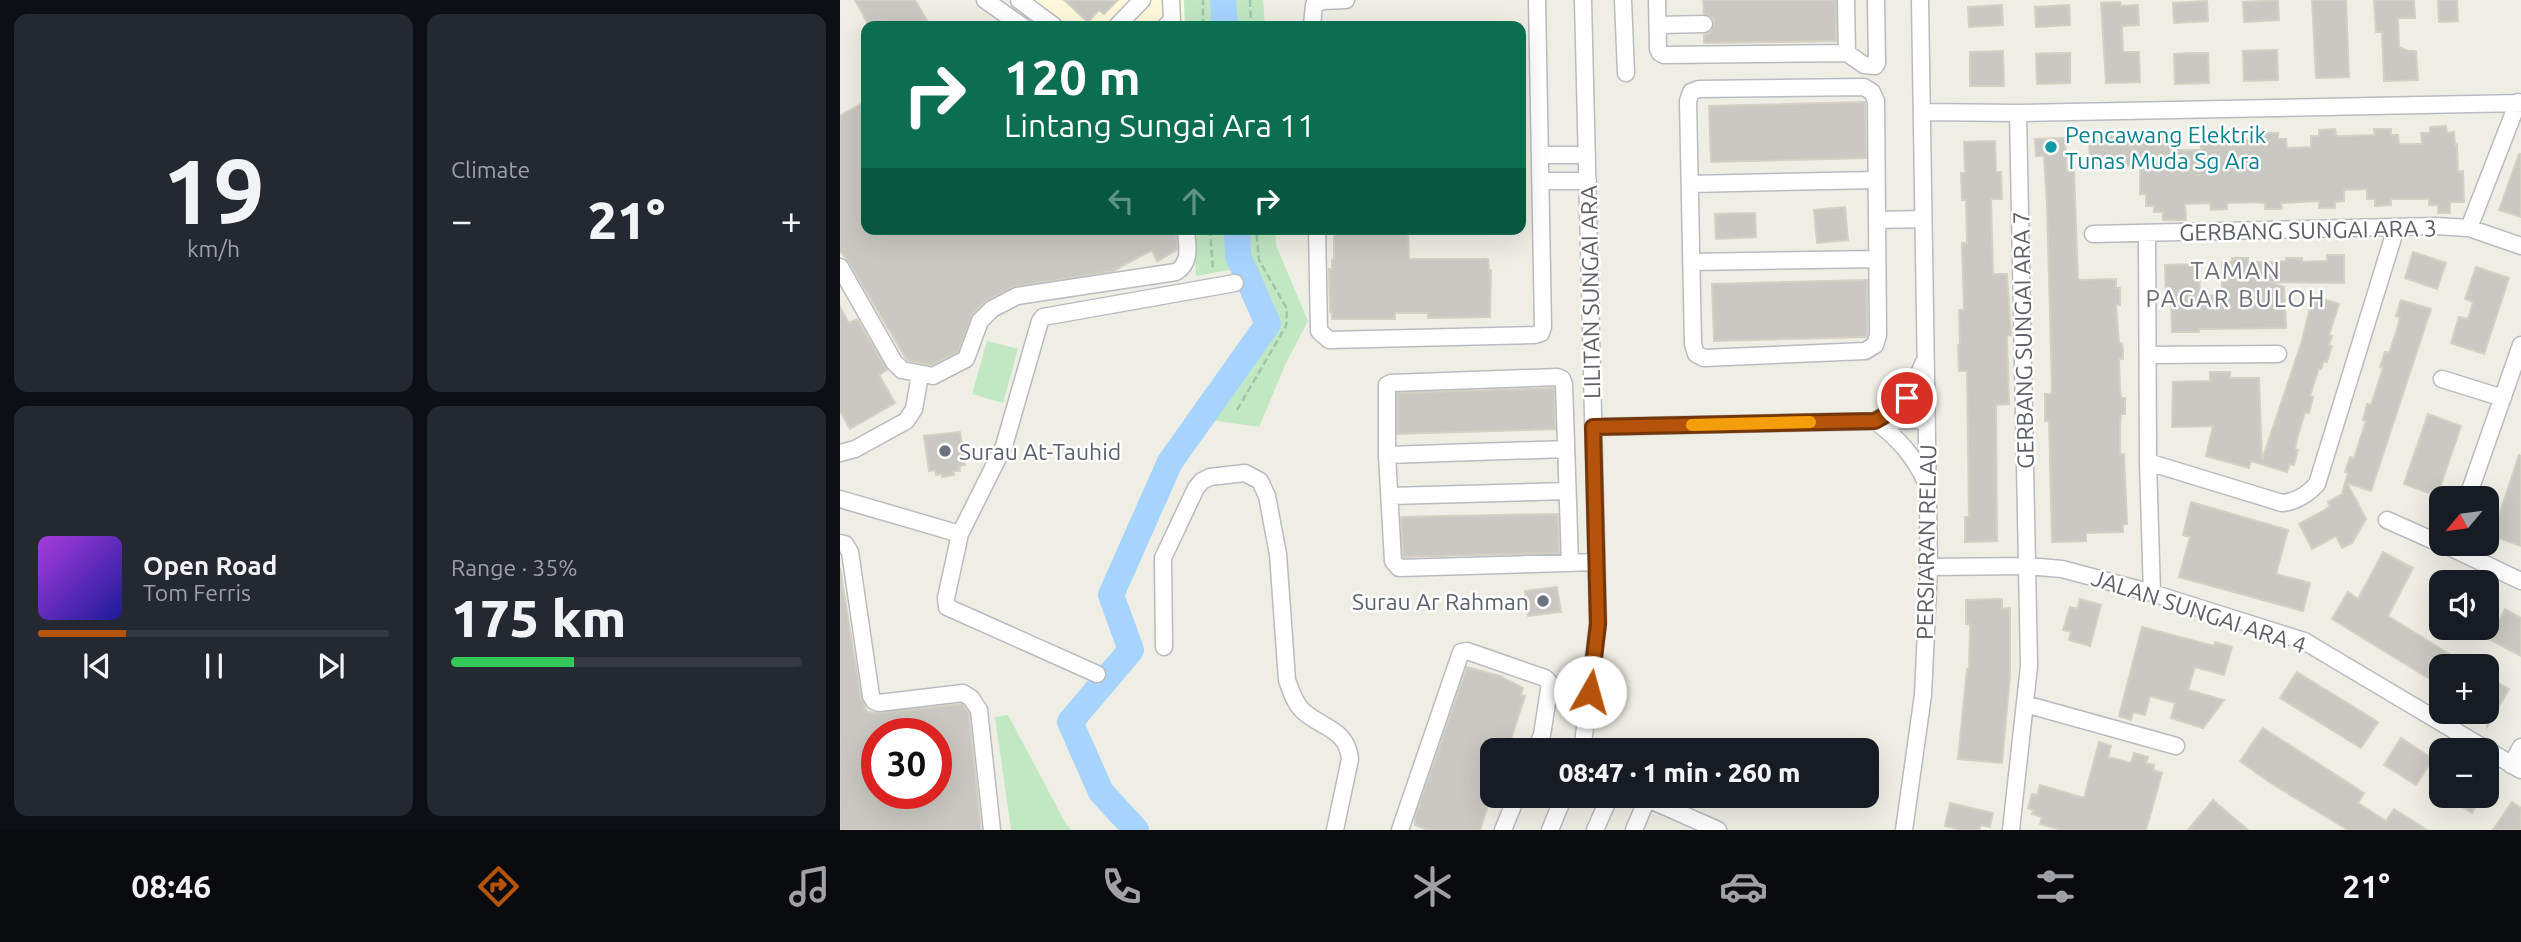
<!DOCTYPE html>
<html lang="en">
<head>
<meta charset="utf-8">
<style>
	body { margin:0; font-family:Ubuntu,sans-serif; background:#242831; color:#f1f3f6; height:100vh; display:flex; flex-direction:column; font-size:26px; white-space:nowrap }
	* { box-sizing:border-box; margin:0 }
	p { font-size:23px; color:#9ea1a6 }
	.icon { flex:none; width:38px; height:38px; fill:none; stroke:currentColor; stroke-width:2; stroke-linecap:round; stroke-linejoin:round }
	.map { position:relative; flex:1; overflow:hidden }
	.panel { display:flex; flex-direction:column; gap:14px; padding:14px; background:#0d0f14; width:840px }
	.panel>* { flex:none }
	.top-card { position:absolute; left:21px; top:21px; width:665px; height:214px; border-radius:14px; box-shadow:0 7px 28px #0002; background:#0b6e4f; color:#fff; overflow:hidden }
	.needle { width:46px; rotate:241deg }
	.controls { position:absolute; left:1589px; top:486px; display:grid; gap:14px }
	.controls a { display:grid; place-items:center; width:70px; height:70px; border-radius:14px; background:#171b24; box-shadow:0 7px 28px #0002; font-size:35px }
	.speed { position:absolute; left:21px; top:718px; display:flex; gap:14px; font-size:35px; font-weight:700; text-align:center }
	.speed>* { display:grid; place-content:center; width:91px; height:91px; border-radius:50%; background:#171b24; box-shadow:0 7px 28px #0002; line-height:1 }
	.speed .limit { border:10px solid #d22; background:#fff; color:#111 }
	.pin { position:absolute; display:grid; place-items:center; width:60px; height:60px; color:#fff; margin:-30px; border:4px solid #fff; border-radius:50%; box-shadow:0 2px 7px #0007 }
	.me { position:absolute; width:77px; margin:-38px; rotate:7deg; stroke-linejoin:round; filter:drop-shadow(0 0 5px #0008) }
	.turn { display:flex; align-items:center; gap:24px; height:147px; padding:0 28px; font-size:32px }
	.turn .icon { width:91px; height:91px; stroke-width:2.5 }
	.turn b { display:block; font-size:49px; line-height:60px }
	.lanes { display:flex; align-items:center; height:66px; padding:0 28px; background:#0003; justify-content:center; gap:35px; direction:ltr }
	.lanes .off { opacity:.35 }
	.big { font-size:52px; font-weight:800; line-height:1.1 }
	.panel .widget { flex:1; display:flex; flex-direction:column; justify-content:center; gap:10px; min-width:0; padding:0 24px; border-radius:14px; background:#242831 }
	.panel .dial { align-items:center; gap:0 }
	.dial b { font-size:91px; line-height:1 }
	.song { display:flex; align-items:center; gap:21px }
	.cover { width:84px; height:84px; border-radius:10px; background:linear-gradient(135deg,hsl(280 70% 55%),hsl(240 70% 35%)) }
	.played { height:7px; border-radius:4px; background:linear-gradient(90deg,#b45309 25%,#363941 25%) }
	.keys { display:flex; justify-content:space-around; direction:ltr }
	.heat { display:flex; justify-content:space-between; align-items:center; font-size:38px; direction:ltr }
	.charge { height:10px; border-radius:5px; background:linear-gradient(90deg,#34c759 35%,#363941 0) }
	.panel .tiles { flex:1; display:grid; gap:14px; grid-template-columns:repeat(2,1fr) }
	.trip { position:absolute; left:640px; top:738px; width:399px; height:70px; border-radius:14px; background:#171b24; box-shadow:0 7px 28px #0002; font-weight:800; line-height:70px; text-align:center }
	.dock { display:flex; height:112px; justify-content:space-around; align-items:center; background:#090b0e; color:#9ea1a6 }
	.dock .icon { width:49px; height:49px }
	.dock .active { color:#b45309 }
	.dock b { font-size:32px; color:#f1f3f6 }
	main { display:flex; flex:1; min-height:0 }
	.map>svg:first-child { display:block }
</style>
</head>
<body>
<main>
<section class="panel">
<div class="tiles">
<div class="widget dial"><b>19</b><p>km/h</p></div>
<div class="widget"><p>Climate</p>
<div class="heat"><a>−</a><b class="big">21°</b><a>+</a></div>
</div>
<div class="widget">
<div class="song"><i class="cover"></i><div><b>Open Road</b><p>Tom Ferris</p></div></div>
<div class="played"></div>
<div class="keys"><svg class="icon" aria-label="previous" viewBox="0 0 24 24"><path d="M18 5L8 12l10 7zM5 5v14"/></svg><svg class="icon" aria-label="pause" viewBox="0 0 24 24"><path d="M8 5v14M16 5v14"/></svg><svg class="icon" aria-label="next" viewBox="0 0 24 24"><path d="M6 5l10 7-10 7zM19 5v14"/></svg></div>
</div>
<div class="widget"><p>Range · 35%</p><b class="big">175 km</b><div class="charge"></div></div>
</div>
</section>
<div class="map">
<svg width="1681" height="830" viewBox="0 0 1681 830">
	<rect width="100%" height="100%" fill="#efeee5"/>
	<path fill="#fef8dc" d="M167,0H344L345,26H203Z"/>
	<path fill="#c2e7c3" d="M344,0H372L373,26H345Z
		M396,0H423L425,26H397Z
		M354,229H387L390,270L356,276Z
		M405,229H435L436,245L468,321L446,363L419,427L372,420L437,324L406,257Z
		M147,341L178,349L163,403L132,394Z
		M168,715L226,824L232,830H171L155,717Z"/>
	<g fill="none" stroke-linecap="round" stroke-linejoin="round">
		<path stroke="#a6d4ff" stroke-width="26" d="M383,0L385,26
			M296,830L261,792L230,722L291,650L271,595L330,462L428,324L398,256L397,229"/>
	</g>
	<path fill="#cac8c2" stroke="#d4d0c3" stroke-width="2" fill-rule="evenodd" d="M15,0H75L90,26H29Z
		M224,0H278L264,14L259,10L248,22Z
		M863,0H996V41L864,43V35L870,33L874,24L873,18L864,14Z
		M1438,0L1439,20L1404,22L1403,2Z
		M1472,0H1506L1509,77L1476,78Z
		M1534,0H1574L1575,18H1558L1559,47L1568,51H1576L1578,80L1544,81L1542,32H1536Z
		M1598,0H1617L1618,21L1599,22Z
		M1367,1L1368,21L1334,23L1333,3Z
		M1280,2L1281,6L1298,5L1299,25L1282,26L1283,52H1299L1300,82L1266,83L1261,3Z
		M1162,5L1163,25L1129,27L1128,7Z
		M1229,5L1230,25L1196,27L1195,7Z
		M1437,50L1438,80L1404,81L1403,51Z
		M1163,51L1164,86H1130V52Z
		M1213,53H1230V83L1197,84L1196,54Z
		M1351,53H1368L1369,83L1335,84L1334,54Z
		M26,101V229H336L337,250L317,261L312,250L273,271L173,287L147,300L133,314L118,352L91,365L67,360L9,262L0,251V116Z
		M1025,102L1026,158L871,162L869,106Z
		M1606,126L1607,133L1614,132L1615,145L1617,144L1618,172L1623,171L1624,202H1610V213H1598V205H1589V199H1551V205L1535,206V199H1527V189L1504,190V201L1495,202V208H1479V201L1441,203L1442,209H1425V203L1417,202L1387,203V209L1371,210L1370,203L1345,204L1346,220H1323V212H1314V206H1306V194H1300V166L1250,167L1249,137L1336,134L1337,150H1361V139H1370V132H1386V138H1394V140L1422,139V133H1438V139H1446L1447,148L1471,147V136H1479V130L1495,129L1496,136H1503L1535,135L1534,129H1551V135H1558L1559,144H1582L1581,133H1590V127Z
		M1225,138L1227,171H1234L1238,280L1276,279V288H1280V305H1276L1279,343H1282L1283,350V359H1279L1280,388L1281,398H1285V414H1281L1280,423V454H1284L1287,524H1283V532L1246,533V541L1212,542L1209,421H1205V394H1211L1212,389L1207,205L1204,156H1196L1195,139Z
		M1155,141L1156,172H1161L1162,199H1151L1153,274H1167L1171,335L1167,336L1169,404L1156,405L1157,541L1125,542V517H1129L1127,371H1119L1118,345H1120L1119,310H1124L1122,243H1127L1126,200H1122L1121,173H1125L1124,142Z
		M1679,154H1681V217L1659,210Z
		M1005,207L1008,240L977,243L974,210Z
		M915,213L916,237L876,239L875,214Z
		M494,229H568L569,259H648L649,270H651L650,317L588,318V313H555V319H492V312H490L489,269H492V260H494Z
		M1573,252L1606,263L1597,289L1565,278Z
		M1487,255H1504V283L1429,282L1444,287L1446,328L1359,329V332H1332L1331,300H1326L1325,265L1359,264L1360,296L1382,295V262H1392V258H1408V262H1436L1446,261V258H1462V262L1487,261Z
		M1636,267L1669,278L1644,354L1611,343L1619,317L1628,319L1633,302L1625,299Z
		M1027,280V337L874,341L872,284Z
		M1473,296L1499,304L1489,335L1492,336L1489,345L1492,346L1487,362L1484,361L1481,369L1479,368L1470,396L1473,397L1469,413L1465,412L1457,439L1455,449L1458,450L1456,457L1454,465L1450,464L1447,472L1411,461L1409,468L1366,456L1373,426L1332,427L1333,382L1370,381V372H1390V378H1419L1422,460L1461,344Z
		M1561,300L1591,309L1531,491L1507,483L1526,519L1512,543L1502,548L1496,536L1472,549L1459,524L1483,511L1490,506L1488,502L1502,494L1508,473L1505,472L1510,457L1514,458L1526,421L1523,420L1527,404L1531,405L1543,368L1540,367L1545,352L1549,353L1558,326L1560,317L1556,316Z
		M0,307L9,323L17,319L47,370L39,375L55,403L10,429L0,411Z
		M714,388L715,429L557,434V393Z
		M1588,414L1621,426L1597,496L1564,484Z
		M120,432L125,465L119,466L120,471H113L114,475L102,477V474L96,475L95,470L89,471L84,436Z
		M1679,455L1681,456V546L1652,536Z
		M1351,502L1448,530L1436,574L1470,583L1463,611L1339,577L1350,537L1343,535Z
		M718,514L719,553L563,557L561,517Z
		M1543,552L1573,568L1548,616L1630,667H1601V686L1492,619L1508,592L1518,599Z
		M0,568L21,698L27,712L40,713L121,704L124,706L129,714L141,830H0ZM37,733H96V793H37Z
		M717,587L721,612L688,616L685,591Z
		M1162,599V609L1170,608V676L1162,763L1118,759L1127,669H1129L1130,624H1126V600Z
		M1240,599L1261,605L1250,646L1229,640L1231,632L1223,630L1230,607L1237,609Z
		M1665,609L1681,618V656L1649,639Z
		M1302,627L1374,646L1375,642L1392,647L1384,675L1355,667L1348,690L1384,700L1363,728L1331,718L1335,703L1310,696L1305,715L1293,712L1291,720L1279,716Z
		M627,667L660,676L683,688L681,695L685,696L667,751H653V783L649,793L652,794L640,830H588L575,825V817Z
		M1457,672L1538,722L1521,748L1440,698Z
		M1647,676L1669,689L1647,727Z
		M1423,728L1524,793L1518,803L1546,821L1554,809L1587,830H1508L1429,782L1400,761Z
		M1561,738L1593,759L1576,785L1544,765Z
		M1259,742L1271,746L1268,757L1291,763L1294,753L1308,757L1306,763L1314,765L1313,770L1322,773L1306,830H1222L1200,824L1202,817L1192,814L1194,810L1188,808L1192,794L1197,795L1200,785L1244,798Z
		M1605,796H1642L1632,813Z
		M1373,800L1408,830H1348Z
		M1672,802L1681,808V830H1653Z
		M1110,803L1153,813L1150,827L1141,825L1139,830H1122L1105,826Z"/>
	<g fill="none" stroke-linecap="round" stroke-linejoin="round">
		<g stroke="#b8bbbf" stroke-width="19">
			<path id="minor" d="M145,0L182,26
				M179,0L214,26
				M783,0L786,73
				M817,0L818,49L820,53L824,55L1007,53
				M1006,0L1007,53L1024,65L1035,66L1037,63L1036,0
				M818,25L864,24
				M277,26L302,0
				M326,26L332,20L331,0
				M472,26L474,5L482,1L506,0
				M1024,87L1032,92L1036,101L1038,335L1035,345L1025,351L864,358L856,354L853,344L848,101L851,92L859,89Z
				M1082,112L1178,113L1681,103
				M700,155H747
				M700,181H748
				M850,184L1036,180
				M1037,220L1083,219
				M1629,228L1678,102
				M477,229L479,331L489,340L695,335L701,333L703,327L697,0
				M1307,233L1308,462L1312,593
				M1253,234L1596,226L1629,228L1681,246
				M851,262L1037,259
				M0,267L54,362L62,370L93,376L126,359L140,321L152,309L177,296L336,272C352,262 347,246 346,229
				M1308,355L1438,354
				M1084,362C1072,391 1063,405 1035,421C1059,439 1073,455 1086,482
				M1602,379L1663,398
				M753,427L1087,420
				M0,453L15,449L66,421L74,409L80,375
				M547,455L726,449
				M1308,462L1442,503C1455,502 1468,494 1477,484L1556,228
				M550,496L727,491
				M0,499L120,534
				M1627,499L1681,345
				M1547,520L1601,544
				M0,543L5,544L10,552L31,696L34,701L39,703L123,693L131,698L139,710L152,830
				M1603,544L1681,581
				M730,563L724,384L722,379L717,377L551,383L547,385V455L553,561L559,568L756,562
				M1089,567L1188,566L1222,569L1312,593L1464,641L1681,770
				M324,647L323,558L356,488L362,481L370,477L405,473L420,481L427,496L438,554L447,680C451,691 454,702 462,710C480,728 507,728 510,759L495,830
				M257,674L107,607L106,598L120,534L164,446L200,321L203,317L395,283
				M1185,704L1336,746
				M742,751L758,623L743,0
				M1671,765L1681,747
				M801,796L878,830
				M560,830L621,652L627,651L705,678L710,683L702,735L695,751
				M663,830L677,796
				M710,830L724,796
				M755,830L770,796
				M794,830L807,799
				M1064,830L1083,695L1089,567L1080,0
				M1171,830L1189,666L1178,113"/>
		</g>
		<path stroke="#9bc8a9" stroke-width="2.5" stroke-dasharray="7 3.5" stroke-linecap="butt" d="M410,0L411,26
			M363,26V0
			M370,229L373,270
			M397,410L446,326L447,309L419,260L416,229"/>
		<use href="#minor" stroke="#fff" stroke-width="16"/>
	</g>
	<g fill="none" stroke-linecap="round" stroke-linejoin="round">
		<g stroke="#753606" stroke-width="18">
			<path id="route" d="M750,692L758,624L753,427L1035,421L1051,412L1067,398"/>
		</g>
		<use href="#route" stroke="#b45309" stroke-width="12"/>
		<path stroke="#f59e0b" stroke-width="12" d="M852,425L970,422"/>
	</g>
	<circle fill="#0f9aa8" stroke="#fff" stroke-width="2.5" cx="1211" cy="147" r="7"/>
	<g fill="#6b7280" stroke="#fff" stroke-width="2.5">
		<circle cx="105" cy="451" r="7"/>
		<circle cx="703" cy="601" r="7"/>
	</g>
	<g text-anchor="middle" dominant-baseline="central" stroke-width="5" stroke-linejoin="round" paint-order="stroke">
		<g font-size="23" fill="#0d838f" stroke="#fff" text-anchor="start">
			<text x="1225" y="134">Pencawang Elektrik<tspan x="1225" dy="26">Tunas Muda Sg Ara</tspan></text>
		</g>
		<g font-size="23" fill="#5d6166" stroke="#fff">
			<text transform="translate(1468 230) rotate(-1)">GERBANG SUNGAI ARA 3</text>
			<text transform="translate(750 292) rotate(-91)">LILITAN SUNGAI ARA</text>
			<text transform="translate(1183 340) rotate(-91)">GERBANG SUNGAI ARA 7</text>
			<text transform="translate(1086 542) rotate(-89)">PERSIARAN RELAU</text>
			<text transform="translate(1359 611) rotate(18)">JALAN SUNGAI ARA 4</text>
		</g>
		<g font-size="23" fill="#5b616d" stroke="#fff" text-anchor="start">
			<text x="119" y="451">Surau At-Tauhid</text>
			<text x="689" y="601" text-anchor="end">Surau Ar Rahman</text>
		</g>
		<g font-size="24" letter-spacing="2" fill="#6e7278" stroke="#fff">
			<text x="1396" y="270">TAMAN<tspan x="1396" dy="28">PAGAR BULOH</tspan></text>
		</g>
	</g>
</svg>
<div class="controls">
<a><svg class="needle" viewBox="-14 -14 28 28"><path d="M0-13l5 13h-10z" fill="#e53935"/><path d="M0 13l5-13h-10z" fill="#9ea1a6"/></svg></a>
<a><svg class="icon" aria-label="sound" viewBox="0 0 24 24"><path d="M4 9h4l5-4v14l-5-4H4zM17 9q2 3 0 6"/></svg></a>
<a>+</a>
<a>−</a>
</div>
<div class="speed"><div class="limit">30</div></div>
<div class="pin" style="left:1067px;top:398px;background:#d93025"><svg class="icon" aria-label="arrive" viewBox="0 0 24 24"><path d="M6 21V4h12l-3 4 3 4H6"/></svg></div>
<svg class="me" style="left:750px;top:692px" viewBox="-20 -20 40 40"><circle r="19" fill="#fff"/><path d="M0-13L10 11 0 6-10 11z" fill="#b45309"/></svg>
<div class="trip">08:47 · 1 min · 260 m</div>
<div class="top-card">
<div class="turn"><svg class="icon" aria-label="right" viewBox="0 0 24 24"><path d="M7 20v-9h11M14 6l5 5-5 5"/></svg><div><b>120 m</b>Lintang Sungai Ara 11</div></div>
<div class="lanes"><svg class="icon off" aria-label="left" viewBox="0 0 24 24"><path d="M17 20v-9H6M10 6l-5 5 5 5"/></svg><svg class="icon off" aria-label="ahead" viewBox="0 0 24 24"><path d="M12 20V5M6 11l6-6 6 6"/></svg><svg class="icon" aria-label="right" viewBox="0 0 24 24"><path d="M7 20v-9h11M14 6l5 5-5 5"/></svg></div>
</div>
</div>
</main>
<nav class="dock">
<b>08:46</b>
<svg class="icon active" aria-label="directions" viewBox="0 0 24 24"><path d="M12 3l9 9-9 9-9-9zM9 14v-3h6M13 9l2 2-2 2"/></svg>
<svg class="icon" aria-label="music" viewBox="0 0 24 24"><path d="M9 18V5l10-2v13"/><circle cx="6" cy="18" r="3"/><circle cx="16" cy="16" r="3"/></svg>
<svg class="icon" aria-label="phone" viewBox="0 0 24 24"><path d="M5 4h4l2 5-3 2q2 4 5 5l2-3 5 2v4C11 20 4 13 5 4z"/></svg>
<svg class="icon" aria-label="climate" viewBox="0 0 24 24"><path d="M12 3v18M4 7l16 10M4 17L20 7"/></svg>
<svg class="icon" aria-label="car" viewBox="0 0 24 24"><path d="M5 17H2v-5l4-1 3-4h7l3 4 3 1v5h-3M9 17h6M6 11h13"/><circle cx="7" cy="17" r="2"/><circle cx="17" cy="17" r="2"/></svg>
<svg class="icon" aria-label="filters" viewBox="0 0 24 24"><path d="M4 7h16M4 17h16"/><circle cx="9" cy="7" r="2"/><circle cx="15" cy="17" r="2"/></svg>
<b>21°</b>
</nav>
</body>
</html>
